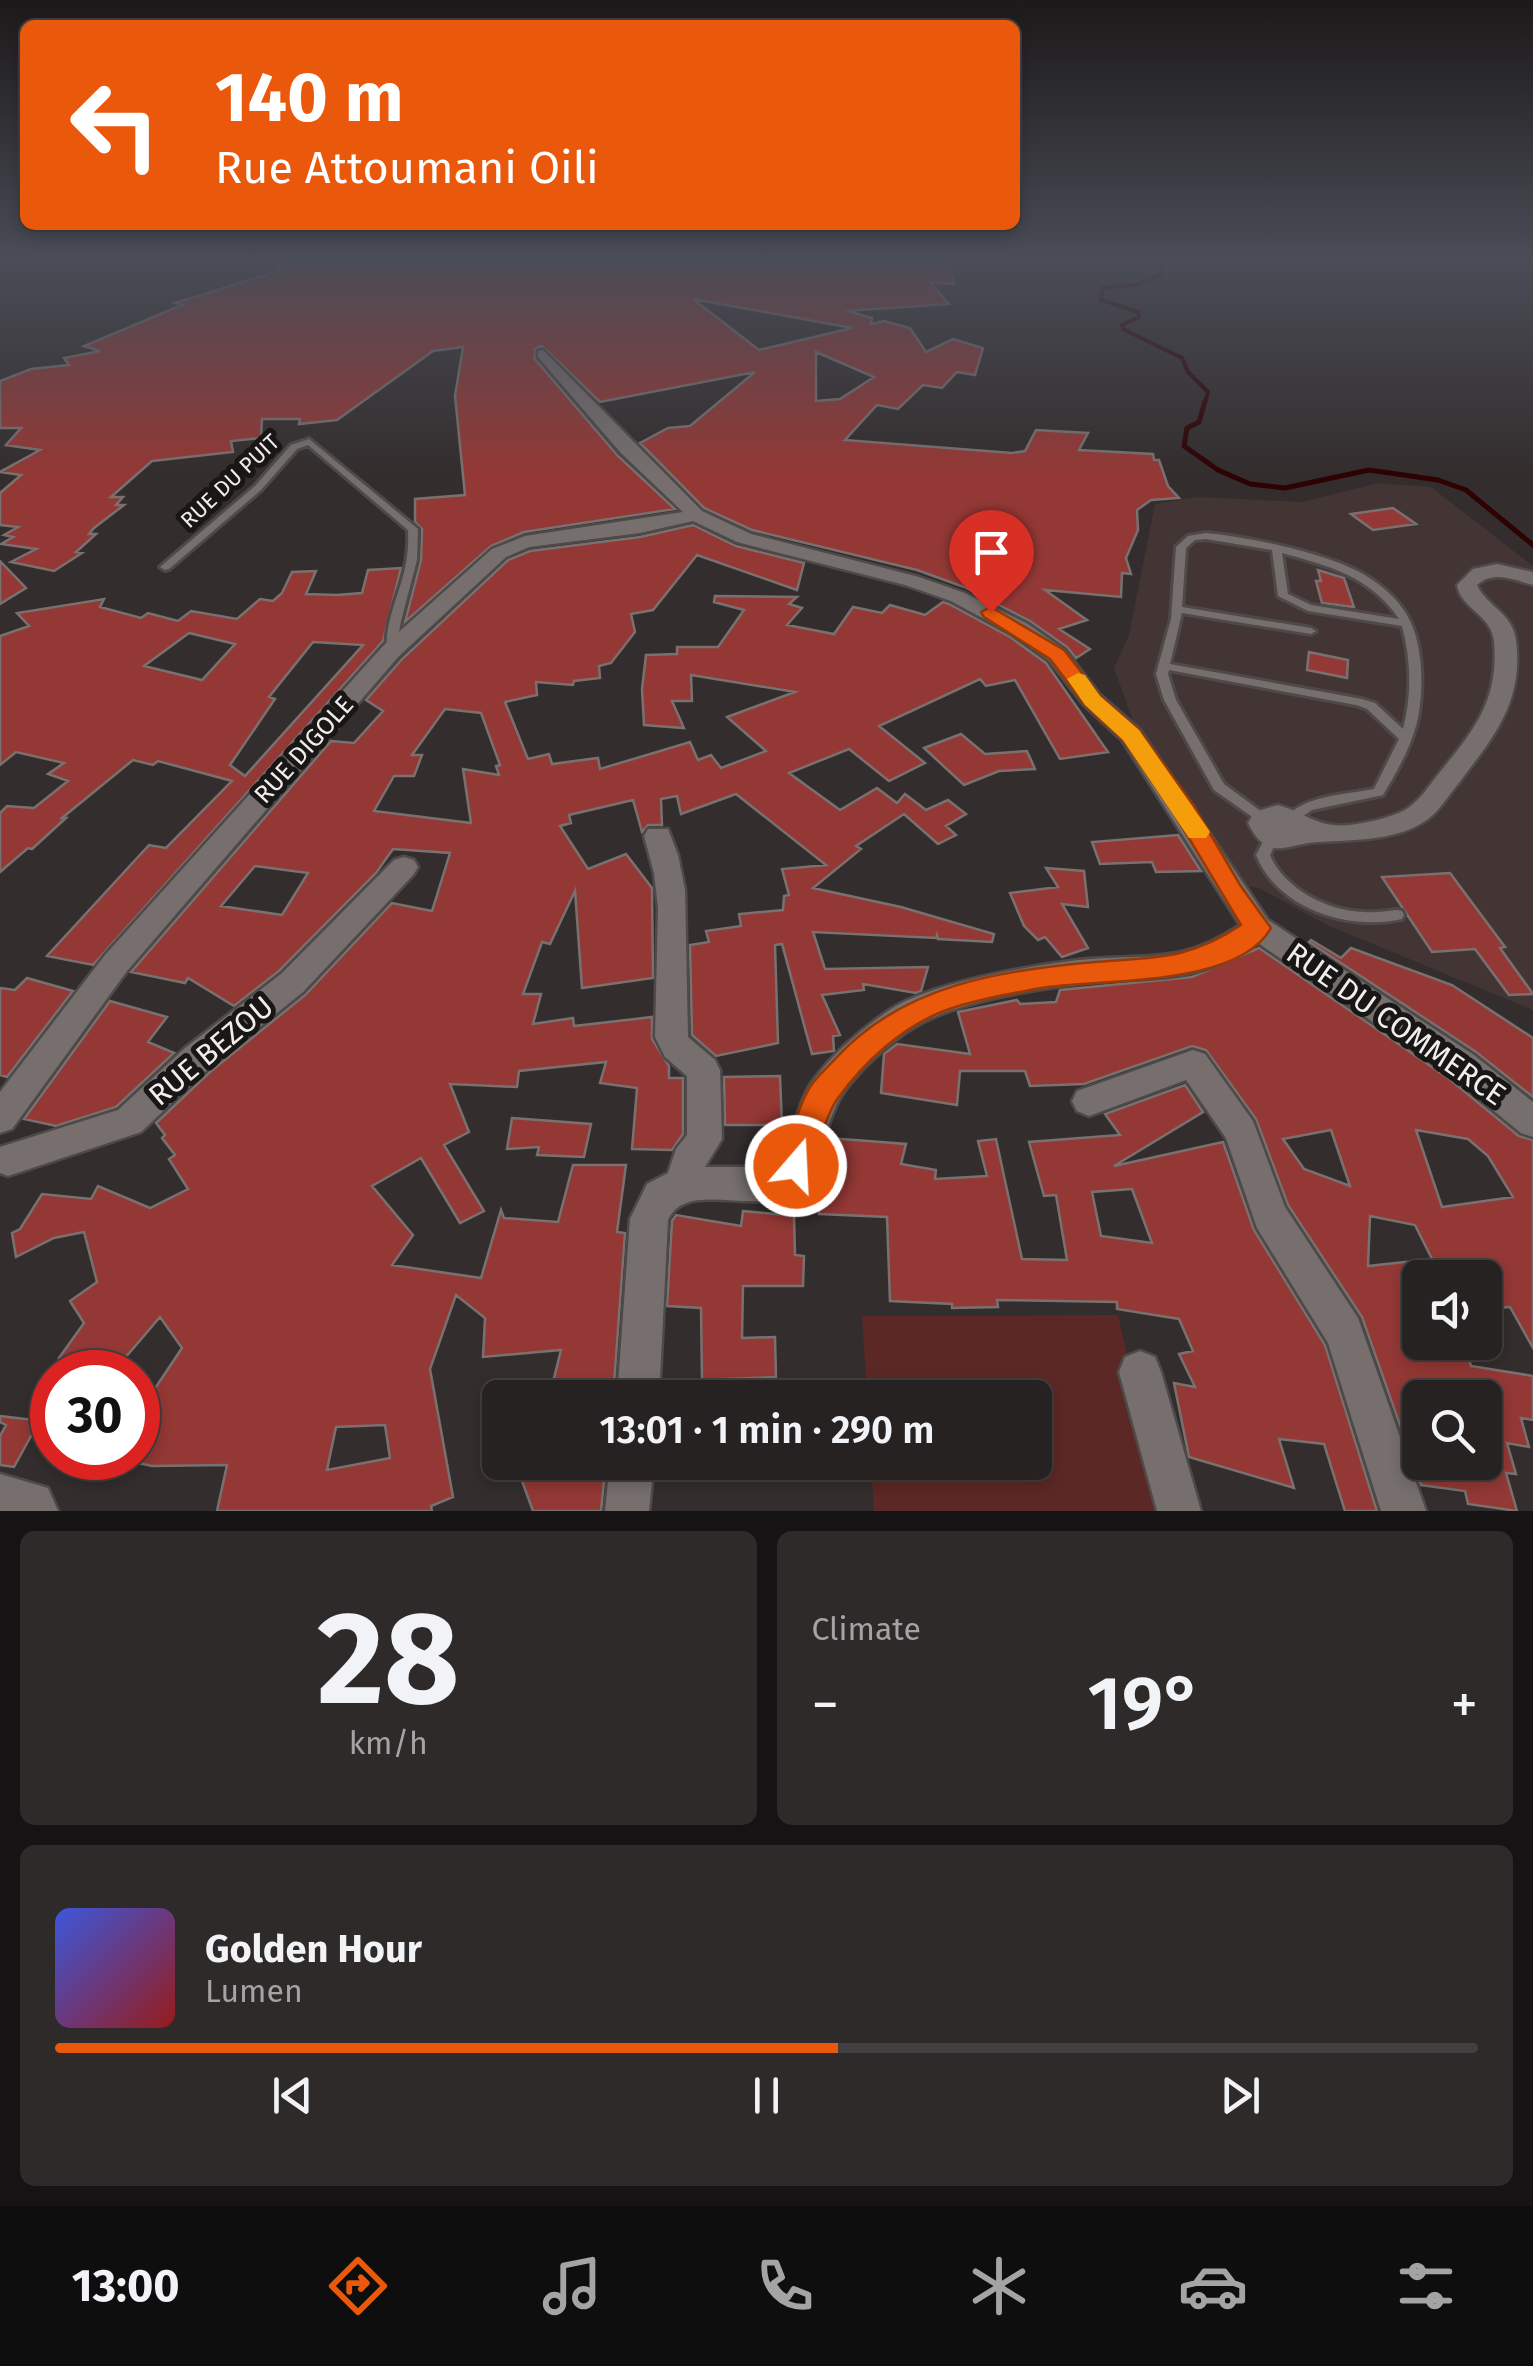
<!DOCTYPE html>
<html lang="en">
<head>
<meta charset="utf-8">
<style>
	body { margin:0; font-family:"Fira Sans",sans-serif; background:#2e2a2a; color:#f1f3f6; height:100vh; display:flex; flex-direction:column; font-size:38px; white-space:nowrap }
	* { box-sizing:border-box; margin:0 }
	p { font-size:32px; color:#a4a4a5 }
	.icon { flex:none; width:55px; height:55px; fill:none; stroke:currentColor; stroke-width:2; stroke-linecap:round; stroke-linejoin:round }
	.map { position:relative; height:1511px; overflow:hidden }
	.side { display:flex; flex-direction:column; gap:20px; padding:20px; background:#151313; flex:1 }
	.side>* { flex:none }
	.guide { position:absolute; left:20px; top:20px; width:1000px; height:210px; border-radius:15px; box-shadow:0 5px 15px #0003,0 0 0 2px #423f40; background:#ea580c; color:#fff; overflow:hidden }
	.fabs { position:absolute; left:1402px; top:1260px; display:grid; gap:20px }
	.fabs a { display:grid; place-items:center; width:100px; height:100px; border-radius:15px; background:#262222; box-shadow:0 5px 15px #0003,0 0 0 2px #423f40; font-size:50px }
	.speed { position:absolute; left:30px; top:1350px; display:flex; gap:20px; font-size:50px; font-weight:700; text-align:center }
	.speed>* { display:grid; place-content:center; width:130px; height:130px; border-radius:50%; background:#262222; box-shadow:0 5px 15px #0003,0 0 0 2px #423f40; line-height:1 }
	.speed .limit { border:15px solid #d22; background:#fff; color:#111 }
	.pin { position:absolute; display:grid; place-items:center; width:85px; height:85px; color:#fff; margin:-102px -42px; border-radius:50% 50% 50% 0; rotate:-45deg; box-shadow:0 0 10px #0007 }
	.pin .icon { rotate:45deg }
	.me { position:absolute; width:110px; margin:-55px; rotate:19deg; stroke-linejoin:round; filter:drop-shadow(0 0 8px #0008) }
	.turn { display:flex; align-items:center; gap:35px; height:210px; padding:0 30px; font-size:45px }
	.turn .icon { width:130px; height:130px; stroke-width:2.5 }
	.turn b { display:block; font-size:70px; line-height:85px }
	.big { font-size:75px; font-weight:600; line-height:1.1 }
	.side .card { flex:1; display:flex; flex-direction:column; justify-content:center; gap:15px; min-width:0; padding:0 35px; border-radius:15px; background:#2e2a2a }
	.side .dial { align-items:center; gap:0 }
	.dial b { font-size:130px; line-height:1 }
	.song { display:flex; align-items:center; gap:30px }
	.cover { width:120px; height:120px; border-radius:15px; background:linear-gradient(135deg,hsl(230 70% 55%),hsl(0 70% 35%)) }
	.played { height:10px; border-radius:5px; background:linear-gradient(90deg,#ea580c 55%,#423f40 55%) }
	.keys { display:flex; justify-content:space-around; direction:ltr }
	.heat { display:flex; justify-content:space-between; align-items:center; font-size:55px; direction:ltr }
	.side .tiles { flex:1; display:grid; gap:20px; grid-template-columns:1fr 1fr }
	.card:last-child { grid-column:span 2 }
	.trip { position:absolute; left:482px; top:1380px; width:570px; height:100px; border-radius:15px; background:#262222; box-shadow:0 5px 15px #0003,0 0 0 2px #423f40; font-weight:600; line-height:100px; text-align:center }
	.menu { display:flex; height:160px; justify-content:space-around; align-items:center; background:#0f0e0e; color:#a4a4a5 }
	.menu .icon { width:70px; height:70px }
	.menu .selected { color:#ea580c }
	.menu b { font-size:45px; color:#f1f3f6 }
	.map>svg:first-child { display:block }
</style>
</head>
<body>
<div class="map">
<svg width="1533" height="1511" viewBox="0 0 1533 1511">
	<rect width="100%" height="100%" fill="#332d2d"/>
	<path fill="#423534" d="M1379,483L1431,487L1533,566V1010L1329,926L1259,888L1239,885L1202,817L1134,724L1114,668L1129,635L1155,504L1197,497L1302,502Z"/>
	<path fill="#5b2825" d="M1118,1315L1163,1511H874L871,1463L1035,1462V1398L867,1397L862,1316Z"/>
	<g fill="none" stroke-linecap="round" stroke-linejoin="round">
		<path stroke="#2e0103" stroke-width="4" d="M1163,263L1160,275L1135,285L1103,288L1101,300L1138,312L1139,317L1122,325L1123,329L1182,358L1188,372L1208,392L1205,403"/>
		<path stroke="#2e0103" stroke-width="5" d="M1205,401L1199,422L1187,428L1184,446L1218,470L1250,484L1285,488L1369,470L1438,480L1466,490L1533,545"/>
	</g>
	<path fill="#933835" stroke="#787170" stroke-width="2.5" fill-rule="evenodd" d="M274,263H950L954,284L930,282L949,304L847,311L872,318L871,324L884,321L910,328L926,352L953,339L983,348L975,375L957,372L942,388L923,385L898,409L877,405L845,440L1012,453L1025,451L1036,430L1088,433L1079,450L1153,454L1154,460H1159L1168,486L1179,498L1151,500L1137,510L1138,530L1126,558L1131,574L1122,573L1121,597L1045,590L1087,620L1059,629L1090,649L1076,658L1067,647L1030,621L964,587L917,570L752,530L704,508L640,443L668,428L690,426L755,372L600,402L542,346L535,349V359L618,456L675,509L524,532L491,546L405,622L421,560L422,529L415,522V499L465,495L455,396L463,347L433,351L337,420L299,424L300,419H262L261,438L231,441L233,452L152,461L111,497H123L116,505H124L94,528L89,534H96L76,552L82,553L54,571L11,562L36,549L1,544L13,537L4,535L18,527L0,525V493L21,475L0,472L40,450L6,445L21,428H0V381L31,369L69,365L64,358L100,351L84,346L182,305L175,303L282,270ZM693,299L852,328L759,350ZM816,352L874,377L840,399L816,401Z
		M1393,508L1416,524L1373,530L1351,514Z
		M693,525L736,546L804,563L797,590L697,555L653,610L631,614L635,632L611,663L599,666L600,678L574,681L573,685L536,682L537,695L505,702L528,759L549,754L552,764L598,758L600,769L690,742L698,760L711,755L721,768L766,751L727,717L795,692L691,675L692,701H672L684,728L644,725L642,689L646,655L677,654V647H718L744,610L714,602L715,596L797,597L789,604L802,608L787,625L834,634L853,607L882,613L890,605L925,615L943,602L949,604L1010,637L1046,663L1108,752L1060,759L1015,680L986,686L980,679L879,726L925,763L889,781L849,749L789,773L840,810L877,788L897,803L905,794L926,810L948,800L966,814L946,826L956,835L938,844L904,814L856,846L861,849L813,888L901,907L994,934L992,942L938,939L937,935L936,938L813,932L825,969L928,967L921,991L916,993L863,984L864,990L822,995L840,1035L833,1036L834,1051L812,1054L782,944L775,945L778,1043L716,1056L692,1035L690,945L709,942L706,931L741,926L739,914L783,910L784,896L789,895L782,869L826,865L736,794L681,814L677,796L661,799L662,825H648L642,832L633,800L569,815L571,823L560,826L588,869L626,854L652,888L653,978L582,988L575,891L550,944L542,942L523,994H541L533,1024L573,1018L574,1026L652,1017V1039L669,1066V1078H683V1134L672,1150L632,1149L637,1088L600,1083L606,1062L519,1071L517,1087L450,1084L469,1132L444,1145L484,1211L460,1223L421,1158L372,1186L413,1235L392,1265L481,1278L501,1210L504,1218L558,1222L573,1165H626L617,1232L625,1233L613,1398H549L561,1350L483,1357L485,1318L456,1295L430,1369L453,1497L431,1506L432,1511H217L227,1465L152,1466L138,1463V1414L182,1348L160,1317L113,1372H90L94,1367L59,1358L84,1323L70,1301L97,1282L84,1232L54,1238L16,1257L12,1233L20,1229L42,1194L91,1199L98,1186L150,1208L188,1189L169,1159L175,1155L162,1138L165,1135L156,1123L211,1071L305,995L392,903L432,911L450,853L393,849L376,873L279,971L234,1006L188,978L185,983L131,972L331,741L354,743L383,711L366,700L402,659L508,560L530,551L640,537ZM445,709L481,713L500,765L496,766L499,775L463,769L471,823L374,811L394,776H414L422,755H412ZM255,866L308,873L282,915L221,906ZM385,1425L390,1458L327,1470L336,1427Z
		M0,561L26,588L0,604Z
		M401,568L383,641L93,965L47,956L149,845L166,848L232,781L158,761L153,765L133,760L62,818H66L32,849L28,848L0,872V813L7,806L34,808L68,781L48,774L64,763L16,752L0,765V636L29,626L17,613L104,599L100,607L141,618L148,613L178,621L191,611L237,619L260,599L273,601L282,593L292,572L316,571L306,594L337,595L362,593L368,570ZM189,633L235,644L202,680L144,666ZM313,642L363,645L245,776L230,765L275,699L269,697Z
		M1318,570L1344,578L1354,607L1322,603L1316,581H1321Z
		M1309,652L1348,660L1347,678L1307,670Z
		M961,734L985,754L1027,751L1035,769L999,771L964,785L924,748Z
		M1178,835L1201,871L1156,872L1152,862L1100,864L1092,842Z
		M1046,868L1084,871L1088,907L1062,904L1088,948L1062,957L1045,937L1038,940L1024,926L1010,893L1058,887Z
		M1450,873L1505,947L1500,948L1533,994L1509,995L1475,949L1432,952L1382,877Z
		M1311,940L1341,958L1351,948L1452,985L1533,1038V1097L1476,1052L1309,942Z
		M1259,948L1448,1078L1519,1136L1533,1140V1348L1510,1307L1485,1309V1278H1420V1342H1463L1471,1366L1533,1376V1420L1521,1418L1529,1447L1507,1443L1516,1474L1506,1473L1517,1511L1468,1504L1465,1491L1421,1485L1362,1317L1288,1205L1256,1119L1206,1050L1192,1046L1084,1084L1030,1086L1025,1071H960L957,1105L881,1093L884,1054L897,1044L970,1054L958,1012L1017,1000L1020,1004L1056,1002L1060,990L1192,977ZM1331,1130L1350,1186L1304,1169L1283,1139ZM1416,1130L1468,1139L1488,1156L1513,1197L1442,1207ZM1370,1216L1415,1225L1432,1259L1368,1266ZM1420,1398H1485V1462H1420Z
		M27,978L73,991L7,1077L0,1075V988L15,990Z
		M110,1001L167,1017L148,1042L174,1053L116,1107L56,1126L24,1119Z
		M780,1076L782,1125H725L724,1077Z
		M1185,1085L1203,1112L1114,1166L1223,1142L1254,1230L1325,1345L1377,1511H1345L1324,1444L1279,1439L1294,1488L1189,1457L1174,1383L1195,1387L1179,1354L1193,1351L1179,1319L1117,1309V1302L997,1300L998,1307L952,1308V1304L890,1301L887,1217L819,1214V1164L829,1138L906,1144L901,1164L936,1170L935,1179L987,1176L978,1141L996,1139L1022,1259L1067,1260L1056,1195L1044,1196L1029,1142L1120,1135L1105,1114ZM1132,1189L1152,1243L1101,1236L1092,1192Z
		M512,1118L591,1124L584,1157L537,1155L539,1147L507,1149Z
		M743,1211L794,1216L795,1255L804,1256L803,1286H743L742,1338L775,1337L776,1377L702,1380L701,1308L667,1306L672,1221L676,1215L741,1226Z
		M0,1416L52,1422V1445L31,1436L14,1467L0,1465V1436L6,1425L0,1422Z
		M515,1462H606L601,1511H533Z"/>
	<g fill="none" stroke-linecap="round" stroke-linejoin="round">
		<g stroke="#4e4a49" stroke-width="6">
			<path id="lane" d="M309,439L418,529L417,560L401,621L395,653H387C384,629 395,603 402,580C407,563 409,547 408,530L308,445L297,449L261,490L169,569L165,570L160,567L255,486L291,445Z
				M1206,533C1249,537 1332,554 1368,577C1384,587 1402,603 1410,621C1424,649 1424,697 1416,726C1409,751 1396,773 1383,795L1312,810L1296,821H1286L1284,818C1307,795 1343,795 1374,789L1399,739L1367,709L1356,705L1169,670L1168,674L1176,700L1224,784L1270,818L1263,822L1258,821L1214,790L1164,700L1156,674L1171,619L1176,547L1188,536ZM1206,539L1272,550L1278,596L1308,611L1402,626C1411,660 1412,694 1403,729L1375,703L1362,699L1170,664L1182,613L1311,634L1316,631L1311,628L1182,607L1186,548L1195,540ZM1282,553C1329,566 1370,576 1399,619L1311,605L1288,594Z
				M1272,832L1277,834L1279,837L1270,855C1284,889 1328,911 1364,912C1375,913 1386,911 1397,910L1402,911L1404,915L1402,919C1348,931 1278,909 1256,855L1267,834Z"/>
		</g>
		<g stroke="#4e4a49" stroke-width="5">
			<path id="street" d="M543,350L702,511L751,534L919,577L965,593L1028,624L1065,650L1100,695L1140,730L1268,920L1474,1055L1533,1102V1137L1521,1133L1450,1075L1258,943C1192,988 1150,974 1077,984C1029,990 957,1002 916,1026C891,1040 847,1080 836,1106C823,1133 820,1176 793,1193C756,1216 686,1179 668,1220L659,1398H617L630,1219L647,1184L668,1173L676,1149L687,1135V1076L665,1057L655,1037L658,908L654,873L644,836L648,829H668L678,855L685,890L688,1037L715,1060L720,1070L722,1139L705,1167H771C794,1145 794,1111 810,1085C829,1057 860,1030 888,1011C929,983 1029,966 1079,960C1147,953 1179,966 1240,925L1122,740L1084,705L1049,660L1012,634L951,601L905,585L737,542L693,521L640,533L529,547L506,557L399,656L127,971L12,1129L0,1133V1092L105,955L383,646L492,549L525,536L683,512L621,453L538,357V351Z
				M1497,564L1533,572V585C1513,580 1494,570 1477,585C1487,607 1512,612 1516,640C1524,702 1493,738 1458,784C1447,797 1438,814 1422,823C1393,841 1351,840 1318,842C1288,843 1268,864 1248,823L1254,812L1278,805C1307,813 1316,828 1350,825C1366,823 1389,818 1403,811C1419,803 1429,785 1440,772C1475,729 1499,700 1494,641C1491,614 1461,609 1457,585L1473,569Z
				M404,857L414,860L418,867L414,874L303,992L209,1068L141,1132L8,1176L0,1173V1147L118,1110L185,1048L281,974L394,860Z
				M1193,1050L1205,1054L1253,1121L1285,1207L1358,1318L1426,1511H1381L1328,1343L1257,1228L1226,1138L1186,1080L1089,1116L1077,1111L1072,1101L1077,1091Z
				M1140,1351L1155,1357L1161,1372L1201,1511H1157L1119,1372L1125,1357Z
				M610,1462H654L649,1511H605Z
				M0,1474L48,1488L58,1511H0Z"/>
		</g>
		<use href="#lane" fill="#766f6e" fill-rule="evenodd"/>
		<use href="#street" fill="#766f6e" fill-rule="evenodd"/>
	</g>
	<linearGradient id="sky" x2="0" y2="1"><stop stop-color="#1c1919"/><stop offset="0.55" stop-color="#4a4c57"/><stop offset="1" stop-color="#4a4c57" stop-opacity="0"/></linearGradient>
	<rect width="1533" height="474" fill="url(#sky)"/>
	<path fill="#ea580c" stroke="#983908" stroke-width="2.5" d="M991,607L1064,650L1100,696L1139,730L1194,806L1240,885L1271,928C1237,988 1101,978 1041,988C1010,994 973,1000 944,1011C902,1027 864,1062 838,1098C823,1119 819,1152 808,1176L796,1180L785,1176L780,1166C790,1141 796,1110 810,1087C817,1076 828,1067 836,1058C903,985 1001,970 1095,962C1156,957 1189,960 1241,925L1175,815L1123,740L1085,705L1050,659L984,617L981,612Z"/>
	<path fill="#f59e0b" d="M1078,673L1085,675L1100,696L1139,730L1206,826L1210,832L1206,838H1189L1123,740L1085,705L1067,679Z"/>
	<g text-anchor="middle" dominant-baseline="central" stroke-width="10" stroke-linejoin="round" paint-order="stroke">
		<g font-size="22" fill="#f1edec" stroke="#191616">
			<text transform="translate(230 481) rotate(-43)">RUE DU PUIT</text>
		</g>
		<g font-size="25" fill="#f1edec" stroke="#191616">
			<text transform="translate(304 750) rotate(-48)">RUE DIGOLE</text>
		</g>
		<g font-size="30" fill="#f1edec" stroke="#191616">
			<text transform="translate(1396 1024) rotate(35)">RUE DU COMMERCE</text>
			<text transform="translate(211 1051) rotate(-40)">RUE BEZOU</text>
		</g>
	</g>
</svg>
<div class="fabs">
<a><svg class="icon" aria-label="sound" viewBox="0 0 24 24"><path d="M4 9h4l5-4v14l-5-4H4zM17 9q2 3 0 6"/></svg></a>
<a><svg class="icon" aria-label="search" viewBox="0 0 24 24"><circle cx="10" cy="10" r="6"/><path d="M15 15l6 6"/></svg></a>
</div>
<div class="speed"><div class="limit">30</div></div>
<div class="pin" style="left:991px;top:612px;background:#d93025"><svg class="icon" aria-label="arrive" viewBox="0 0 24 24"><path d="M6 21V4h12l-3 4 3 4H6"/></svg></div>
<svg class="me" style="left:796px;top:1166px" viewBox="-20 -20 40 40"><circle r="17" fill="#ea580c" stroke="#fff" stroke-width="3"/><path d="M0-11L8 9 0 5-8 9z" fill="#fff"/></svg>
<div class="trip">13:01 · 1 min · 290 m</div>
<div class="guide">
<div class="turn"><svg class="icon" aria-label="left" viewBox="0 0 24 24"><path d="M17 20v-9H6M10 6l-5 5 5 5"/></svg><div><b>140 m</b>Rue Attoumani Oili</div></div>
</div>
</div>
<section class="side">
<div class="tiles">
<div class="card dial"><b>28</b><p>km/h</p></div>
<div class="card"><p>Climate</p>
<div class="heat"><a>−</a><b class="big">19°</b><a>+</a></div>
</div>
<div class="card">
<div class="song"><i class="cover"></i><div><b>Golden Hour</b><p>Lumen</p></div></div>
<div class="played"></div>
<div class="keys"><svg class="icon" aria-label="previous" viewBox="0 0 24 24"><path d="M18 5L8 12l10 7zM5 5v14"/></svg><svg class="icon" aria-label="pause" viewBox="0 0 24 24"><path d="M8 5v14M16 5v14"/></svg><svg class="icon" aria-label="next" viewBox="0 0 24 24"><path d="M6 5l10 7-10 7zM19 5v14"/></svg></div>
</div>
</div>
</section>
<nav class="menu">
<b>13:00</b>
<svg class="icon selected" aria-label="directions" viewBox="0 0 24 24"><path d="M12 3l9 9-9 9-9-9zM9 14v-3h6M13 9l2 2-2 2"/></svg>
<svg class="icon" aria-label="music" viewBox="0 0 24 24"><path d="M9 18V5l10-2v13"/><circle cx="6" cy="18" r="3"/><circle cx="16" cy="16" r="3"/></svg>
<svg class="icon" aria-label="phone" viewBox="0 0 24 24"><path d="M5 4h4l2 5-3 2q2 4 5 5l2-3 5 2v4C11 20 4 13 5 4z"/></svg>
<svg class="icon" aria-label="climate" viewBox="0 0 24 24"><path d="M12 3v18M4 7l16 10M4 17L20 7"/></svg>
<svg class="icon" aria-label="car" viewBox="0 0 24 24"><path d="M5 17H2v-5l4-1 3-4h7l3 4 3 1v5h-3M9 17h6M6 11h13"/><circle cx="7" cy="17" r="2"/><circle cx="17" cy="17" r="2"/></svg>
<svg class="icon" aria-label="filters" viewBox="0 0 24 24"><path d="M4 7h16M4 17h16"/><circle cx="9" cy="7" r="2"/><circle cx="15" cy="17" r="2"/></svg>
</nav>
</body>
</html>
